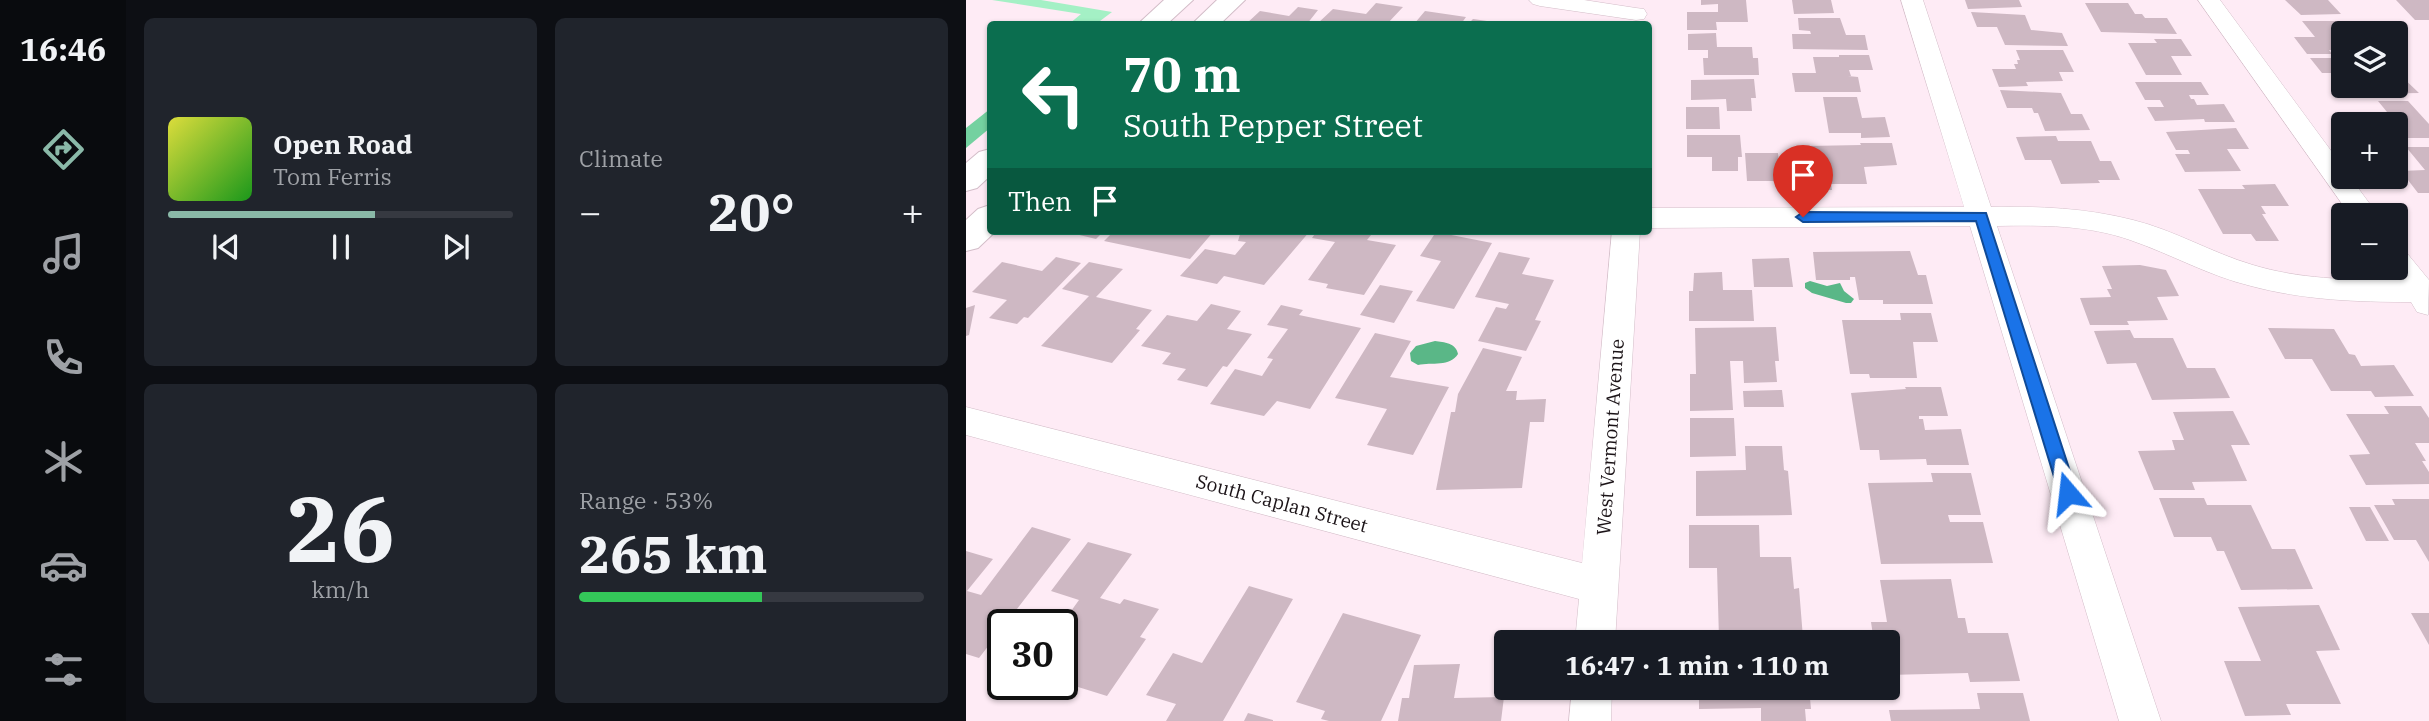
<!DOCTYPE html>
<html lang="en">
<head>
<meta charset="utf-8">
<style>
	body { margin:0; font-family:"IBM Plex Serif",serif; background:#20242c; color:#f1f3f6; height:100vh; display:flex; flex-direction:column; font-size:26px; white-space:nowrap }
	* { box-sizing:border-box; margin:0 }
	p { font-size:23px; color:#9ea1a6 }
	.icon { flex:none; width:38px; height:38px; fill:none; stroke:currentColor; stroke-width:2; stroke-linecap:round; stroke-linejoin:round }
	.map { position:relative; flex:1; overflow:hidden }
	.sheet { display:flex; flex-direction:column; gap:18px; padding:18px; background:#0d0f14; width:840px }
	.sheet>* { flex:none }
	.guide { position:absolute; left:21px; top:21px; width:665px; height:214px; border-radius:7px; box-shadow:0 2px 5px #0004; background:#0b6e4f; color:#fff; overflow:hidden }
	.controls { position:absolute; left:1365px; top:21px; display:grid; gap:14px }
	.controls a { display:grid; place-items:center; width:77px; height:77px; border-radius:7px; background:#171b24; box-shadow:0 2px 5px #0004; font-size:35px }
	.speed { position:absolute; left:21px; top:609px; display:flex; gap:14px; font-size:35px; font-weight:700; text-align:center }
	.speed>* { display:grid; place-content:center; width:91px; height:91px; border-radius:50%; background:#171b24; box-shadow:0 2px 5px #0004; line-height:1 }
	.speed .limit { border:4px solid #111; border-radius:10px; background:#fff; color:#111 }
	.pin { position:absolute; display:grid; place-items:center; width:60px; height:60px; color:#fff; margin:-72px -30px; border-radius:50% 50% 50% 0; rotate:-45deg; box-shadow:0 0 7px #0007 }
	.pin .icon { rotate:45deg }
	.me { position:absolute; width:77px; margin:-38px; rotate:343deg; stroke-linejoin:round; filter:drop-shadow(0 0 5px #0008) }
	.turn { display:flex; align-items:center; gap:24px; height:147px; padding:0 21px; font-size:32px }
	.turn .icon { width:91px; height:91px; stroke-width:2.5 }
	.turn b { display:block; font-size:49px; line-height:60px }
	.then { display:flex; align-items:center; height:66px; padding:0 21px; background:#0003; gap:14px; font-size:26px }
	.big { font-size:52px; font-weight:800; line-height:1.1 }
	.sheet .card { flex:1; display:flex; flex-direction:column; justify-content:center; gap:10px; min-width:0; padding:0 24px; border-radius:10px; background:#20242c }
	.sheet .dial { align-items:center; gap:0 }
	.dial b { font-size:91px; line-height:1 }
	.song { display:flex; align-items:center; gap:21px }
	.cover { width:84px; height:84px; border-radius:10px; background:linear-gradient(135deg,hsl(60 70% 55%),hsl(120 70% 35%)) }
	.played { height:7px; border-radius:4px; background:linear-gradient(90deg,#8ab9a8 60%,#363941 60%) }
	.keys { display:flex; justify-content:space-around; direction:ltr }
	.heat { display:flex; justify-content:space-between; align-items:center; font-size:38px; direction:ltr }
	.charge { height:10px; border-radius:5px; background:linear-gradient(90deg,#34c759 53%,#363941 0) }
	.sheet .tiles { flex:1; display:grid; gap:18px; grid-template-columns:repeat(2,1fr) }
	.trip { position:absolute; left:528px; top:630px; width:406px; height:70px; border-radius:7px; background:#171b24; box-shadow:0 2px 5px #0004; font-weight:800; line-height:70px; text-align:center }
	main { display:flex; flex:1; min-height:0 }
	.tab-bar { display:flex; flex-direction:column; width:126px; justify-content:space-around; align-items:center; background:#090b0e; color:#9ea1a6 }
	.tab-bar .icon { width:49px; height:49px }
	.tab-bar .current { color:#8ab9a8 }
	.tab-bar b { font-size:32px; color:#f1f3f6 }
	.map>svg:first-child { display:block }
</style>
</head>
<body>
<main>
<nav class="tab-bar">
<b>16:46</b>
<svg class="icon current" aria-label="directions" viewBox="0 0 24 24"><path d="M12 3l9 9-9 9-9-9zM9 14v-3h6M13 9l2 2-2 2"/></svg>
<svg class="icon" aria-label="music" viewBox="0 0 24 24"><path d="M9 18V5l10-2v13"/><circle cx="6" cy="18" r="3"/><circle cx="16" cy="16" r="3"/></svg>
<svg class="icon" aria-label="phone" viewBox="0 0 24 24"><path d="M5 4h4l2 5-3 2q2 4 5 5l2-3 5 2v4C11 20 4 13 5 4z"/></svg>
<svg class="icon" aria-label="climate" viewBox="0 0 24 24"><path d="M12 3v18M4 7l16 10M4 17L20 7"/></svg>
<svg class="icon" aria-label="car" viewBox="0 0 24 24"><path d="M5 17H2v-5l4-1 3-4h7l3 4 3 1v5h-3M9 17h6M6 11h13"/><circle cx="7" cy="17" r="2"/><circle cx="17" cy="17" r="2"/></svg>
<svg class="icon" aria-label="filters" viewBox="0 0 24 24"><path d="M4 7h16M4 17h16"/><circle cx="9" cy="7" r="2"/><circle cx="15" cy="17" r="2"/></svg>
</nav>
<section class="sheet">
<div class="tiles">
<div class="card">
<div class="song"><i class="cover"></i><div><b>Open Road</b><p>Tom Ferris</p></div></div>
<div class="played"></div>
<div class="keys"><svg class="icon" aria-label="previous" viewBox="0 0 24 24"><path d="M18 5L8 12l10 7zM5 5v14"/></svg><svg class="icon" aria-label="pause" viewBox="0 0 24 24"><path d="M8 5v14M16 5v14"/></svg><svg class="icon" aria-label="next" viewBox="0 0 24 24"><path d="M6 5l10 7-10 7zM19 5v14"/></svg></div>
</div>
<div class="card"><p>Climate</p>
<div class="heat"><a>−</a><b class="big">20°</b><a>+</a></div>
</div>
<div class="card dial"><b>26</b><p>km/h</p></div>
<div class="card"><p>Range · 53%</p><b class="big">265 km</b><div class="charge"></div></div>
</div>
</section>
<div class="map">
<svg width="1463" height="721" viewBox="0 0 1463 721">
	<rect width="100%" height="100%" fill="#feebf5"/>
	<path fill="#a4f0c5" d="M26,0H75L146,12L130,24H124L125,22L103,24L115,14Z"/>
	<path fill="#74d1a0" d="M24,109V128L0,148V128Z"/>
	<path fill="#5ab787" d="M844,281L861,286L874,283L878,291L888,299L885,303H880L846,293L839,288V283Z
		M469,341C478,342 490,343 492,354C484,367 466,362 452,365L445,361L444,353L450,346Z"/>
	<path fill="#ceb8c3" d="M735,0H780L782,22H750L751,30H721V12H752V4L735,5Z
		M826,0H865L868,13L828,14Z
		M999,0H1053L1056,7L1002,9Z
		M1319,0H1362L1375,14L1335,15Z
		M1430,0H1463V20H1449Z
		M410,3L437,7L421,24H351L367,9L400,14Z
		M1119,3H1162L1169,14H1176L1179,18H1201L1211,34L1135,32Z
		M332,7L352,10L341,24H280L294,11L323,16Z
		M459,11L500,17L495,24H448Z
		M1005,12L1059,15L1065,30L1096,33L1102,46L1039,45L1031,27H1011Z
		M832,18H874L880,35H899L902,50L827,49L826,34H845L844,31L833,30Z
		M507,19L535,23V24H502Z
		M1336,21H1379L1390,33H1377V50H1363L1366,54H1341L1328,37H1349Z
		M750,33L751,47H786L787,58H792L793,75H738L737,58H742V50H722V34Z
		M1188,39H1215L1226,56H1205L1216,75H1180L1162,43H1191Z
		M1050,50H1097L1108,72H1093L1097,81L1060,82L1062,86L1033,87L1026,69H1050L1048,64H1052L1051,60H1054Z
		M873,55H903L907,70H883L885,76H882L892,77L895,92H829L826,73H850L847,57H873Z
		M1344,58H1372L1377,60V73H1356Z
		M1430,71L1453,93L1401,94L1394,86H1430Z
		M788,79L790,98H785L786,111H761L760,99L725,100V80Z
		M1169,82H1235L1243,95H1223L1225,99H1228L1231,105L1258,104L1269,122H1239L1238,119L1189,121L1181,107H1198L1194,100H1179Z
		M1034,90L1095,93L1105,114H1116L1124,130L1079,131L1072,113H1068L1066,108H1041Z
		M857,97H891L896,118L919,117L924,137L895,138V133H863Z
		M1412,101H1442L1463,124V138H1436L1438,141H1430V124H1396L1393,121L1419,120L1411,112H1421Z
		M720,107H753L754,129H720Z
		M1270,128L1283,149H1261L1275,171L1219,172L1209,154H1224L1222,150H1210L1200,132Z
		M721,135H774L776,157H772V171H746V157H721Z
		M1090,136L1092,141H1125L1134,161H1145L1154,180H1132L1134,183L1095,184L1085,160H1059L1050,137Z
		M894,143H926L931,165L898,167L901,184H865L866,190H849L842,146L895,145Z
		M1440,147H1463V193H1452L1435,171L1459,170Z
		M779,153H812L815,181H781Z
		M1309,184L1323,206H1295L1300,214H1296L1313,241H1290L1285,234H1257L1232,189H1279L1276,185Z
		M97,231H138L130,239Z
		M148,231H248L224,259L138,241Z
		M275,231H344L298,285L258,276L251,284L214,276L239,249L269,255L280,242L272,241Z
		M351,231H391L405,235L401,240L430,245L398,295L360,288L362,284L342,280L369,242L346,238Z
		M470,232L526,243L488,309L450,301L475,261L454,256Z
		M944,251L952,275H960L967,304H917V300H893L889,277H884V280H850L847,252Z
		M533,252L564,258L556,274L588,280L569,320L575,321L560,351L512,341L530,307L540,309L543,304L509,297Z
		M90,257L115,263L62,318L58,317L51,324L23,318L41,300L6,292L36,262L76,271Z
		M823,258L827,287H788L786,259Z
		M123,262L157,269L130,297L186,310L170,329L174,330L146,363L75,346L123,296L96,289Z
		M1174,265L1200,270L1213,296L1191,297L1202,320L1161,321L1163,325H1124L1114,298L1145,297L1141,289H1146L1136,266Z
		M756,272L757,290H786L788,321H723V291H727L728,273Z
		M414,285L447,291L428,323L394,315Z
		M245,304L275,311L261,329L286,334L261,367L257,366L241,387L211,380L220,369L196,364L205,353L175,346L201,315L231,321Z
		M9,305L3,335L0,336V308Z
		M315,305L337,310L333,315L395,328L344,409L311,401L298,416L244,404L269,369L296,376L307,359L301,358L322,329L301,325Z
		M934,313H965L972,342H947L951,378H904L903,374H884L876,320H935Z
		M810,327L813,361H809L811,382L778,383L777,361H764L767,410L724,411V374H730L729,328Z
		M1302,328L1368,329L1383,354L1389,355L1395,366L1428,365L1448,396L1409,397L1405,391H1365L1346,359H1319Z
		M1164,330L1168,338H1207L1221,368H1249L1264,398L1186,400L1170,363L1141,364L1128,331Z
		M409,333L445,341L424,377L483,387L447,455L401,445L421,409L369,398Z
		M517,348L556,357L540,391H551L550,400L580,399L578,422H564L556,488L470,490L485,412H489L492,394Z
		M939,387H975L982,416H953V419H957L959,430L995,429L1003,465H961L960,459L914,460L913,450H894L885,393L940,389Z
		M816,390L818,407H778L777,391Z
		M1418,406H1455L1463,418V443H1449L1460,461H1456L1463,472V484L1400,485L1383,455L1404,454L1380,414H1423Z
		M1267,411L1284,445H1265L1281,481L1226,482L1229,490H1188L1172,451L1209,450L1206,440H1218L1207,412Z
		M724,418H768L770,456L724,457Z
		M779,446H816L818,470L822,471L826,515L730,516V471L780,470Z
		M965,473H1005L1015,515H982L984,522H1017L1027,563L915,564L902,483L967,482Z
		M1193,498H1238L1241,505H1285L1306,549H1329L1347,589L1275,590L1258,551H1251L1245,537H1208Z
		M1426,499H1463V562L1450,540H1428L1408,505H1429Z
		M1383,507H1404L1423,541H1400Z
		M723,525H793L794,557H825L828,589L833,588L837,638L753,639L751,568H723Z
		M66,527L105,539L13,658L0,654V551L27,559L1,591L15,595Z
		M122,542L166,554L134,598L154,604L158,599L193,609L174,637L180,639L141,696L96,682L95,625L113,600L85,591Z
		M985,579L992,618H999L1002,633H1042L1054,681L1004,682L1002,673L922,675V642H908L905,622H921L914,580Z
		M283,586L327,599L257,721H200L210,704L180,695L207,653L236,663Z
		M1353,605L1374,650L1350,651L1375,704H1320L1325,715L1279,716L1258,661H1295L1272,607Z
		M377,613L455,635L415,721H363L355,719L359,711L330,702Z
		M1445,613H1463V645Z
		M494,664L488,698L538,697L535,721H432L436,698H443L448,665Z
		M733,688H843L845,709H839L840,721H795V708L733,709Z
		M1011,693H1057L1064,721H925L923,710L1014,709Z
		M282,713L307,720V721H278Z"/>
	<g fill="none" stroke-linecap="round" stroke-linejoin="round">
		<g stroke="#d3bdc8" stroke-width="1">
			<path id="minor" d="M563,0H618L670,8L678,9L681,14L678,19L670,20L574,6L567,4Z
				M935,0H957L1025,207C1073,206 1120,208 1167,220C1208,230 1246,253 1287,265C1333,279 1382,280 1429,280L1421,268H1430V249L1440,252L1463,280L1462,315L1451,312L1445,302C1390,302 1338,300 1285,286C1243,276 1205,254 1164,240C1122,225 1075,225 1031,226L1195,721H1153L1004,226L682,228V208L998,207Z
				M1232,0H1254L1377,167V177H1384L1412,215H1384Z
				M646,231H674L649,642H609L613,599L0,435V407L616,563Z
				M606,688H646L645,721H603Z"/>
		</g>
		<g stroke="#d3bdc8" stroke-width="2">
			<path id="primary" d="M198,0H227L201,24H172Z
				M251,0H279L254,24H226Z
				M24,149V176L11,188L0,191V163L13,152Z
				M24,205V231H30L12,248L0,251V220L12,209Z"/>
		</g>
		<use href="#minor" fill="#fff" fill-rule="evenodd"/>
		<use href="#primary" fill="#fff" fill-rule="evenodd"/>
	</g>
	<path fill="#1a73e8" stroke="#114b97" stroke-width="2" d="M837,212L1020,213L1111,493L1108,498L1102,501L1096,498L1093,493L1010,221L837,222L830,217Z"/>
	<g text-anchor="middle" dominant-baseline="central" stroke-width="5" stroke-linejoin="round" paint-order="stroke">
		<g font-size="19" fill="#1b1317" stroke="#fff">
			<text transform="translate(644 437) rotate(-86)">West Vermont Avenue</text>
			<text transform="translate(316 503) rotate(15)">South Caplan Street</text>
		</g>
	</g>
</svg>
<div class="controls">
<a><svg class="icon" aria-label="layers" viewBox="0 0 24 24"><path d="M12 4l9 5-9 5-9-5zM3 14l9 5 9-5"/></svg></a>
<a>+</a>
<a>−</a>
</div>
<div class="speed"><div class="limit">30</div></div>
<div class="pin" style="left:837px;top:217px;background:#d93025"><svg class="icon" aria-label="arrive" viewBox="0 0 24 24"><path d="M6 21V4h12l-3 4 3 4H6"/></svg></div>
<svg class="me" style="left:1102px;top:493px" viewBox="-20 -20 40 40"><path d="M0-17L14 15 0 8-14 15z" fill="#1a73e8" stroke="#fff" stroke-width="4"/></svg>
<div class="trip">16:47 · 1 min · 110 m</div>
<div class="guide">
<div class="turn"><svg class="icon" aria-label="left" viewBox="0 0 24 24"><path d="M17 20v-9H6M10 6l-5 5 5 5"/></svg><div><b>70 m</b>South Pepper Street</div></div>
<div class="then">Then<svg class="icon" aria-label="arrive" viewBox="0 0 24 24"><path d="M6 21V4h12l-3 4 3 4H6"/></svg></div>
</div>
</div>
</main>
</body>
</html>
